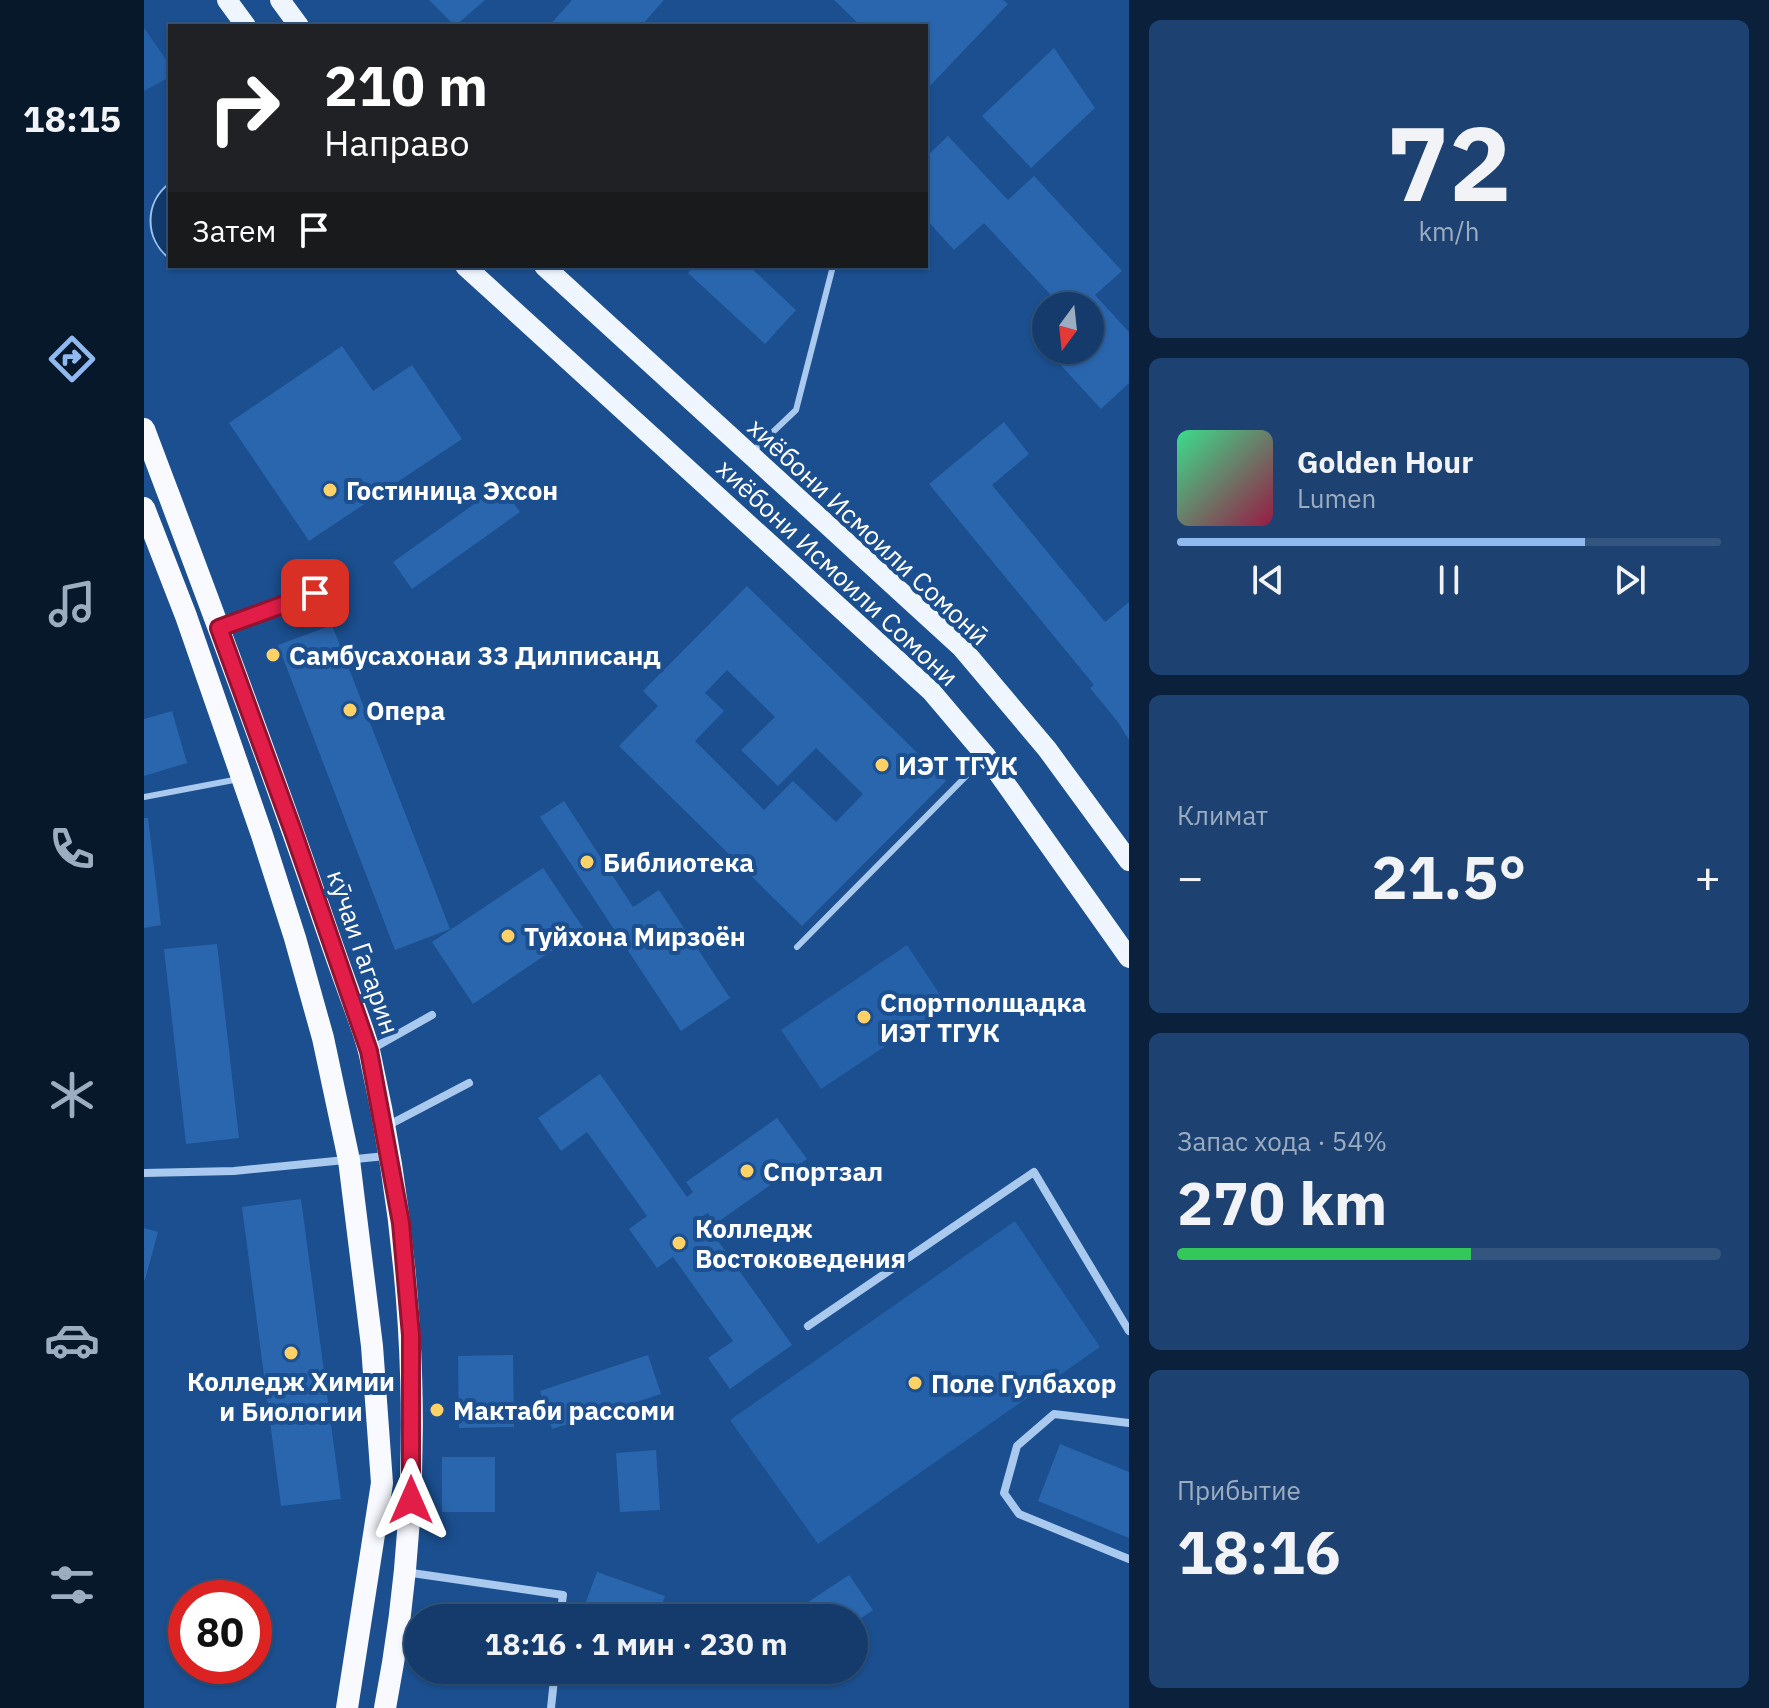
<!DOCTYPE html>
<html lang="ru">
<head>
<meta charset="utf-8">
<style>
	body { margin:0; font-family:"IBM Plex Sans",sans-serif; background:#1d4271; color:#f1f3f6; height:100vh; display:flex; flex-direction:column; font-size:30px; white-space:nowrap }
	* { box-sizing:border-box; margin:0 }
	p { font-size:26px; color:#9dadc1 }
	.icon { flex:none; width:44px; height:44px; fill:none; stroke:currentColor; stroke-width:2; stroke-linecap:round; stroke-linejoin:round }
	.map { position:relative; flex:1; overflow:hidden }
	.side { display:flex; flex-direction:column; gap:20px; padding:20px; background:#0b203b; width:640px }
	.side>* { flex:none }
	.banner { position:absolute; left:24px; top:24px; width:760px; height:244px; border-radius:0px; box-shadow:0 2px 6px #0004,0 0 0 2px #33557e; background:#202124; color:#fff; overflow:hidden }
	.needle { width:52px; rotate:195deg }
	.fabs { position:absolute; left:888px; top:292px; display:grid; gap:16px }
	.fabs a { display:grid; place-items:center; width:72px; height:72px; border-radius:50%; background:#143b6b; box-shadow:0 2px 6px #0004,0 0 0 2px #33557e; font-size:40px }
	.speed { position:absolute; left:24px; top:1580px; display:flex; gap:16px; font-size:40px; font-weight:700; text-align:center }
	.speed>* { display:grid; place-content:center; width:104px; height:104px; border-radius:50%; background:#143b6b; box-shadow:0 2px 6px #0004,0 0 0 2px #33557e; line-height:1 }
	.speed .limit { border:12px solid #d22; background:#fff; color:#111 }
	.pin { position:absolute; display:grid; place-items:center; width:68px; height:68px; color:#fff; margin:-34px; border-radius:16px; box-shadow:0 4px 12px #0006 }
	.me { position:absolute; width:88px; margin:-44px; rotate:0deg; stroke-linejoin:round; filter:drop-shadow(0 0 6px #0008) }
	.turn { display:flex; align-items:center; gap:28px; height:168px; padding:0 24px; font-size:36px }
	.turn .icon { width:104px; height:104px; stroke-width:2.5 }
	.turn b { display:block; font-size:56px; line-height:68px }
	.then { display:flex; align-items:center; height:76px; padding:0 24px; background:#0003; gap:16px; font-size:30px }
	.big { font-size:60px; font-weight:700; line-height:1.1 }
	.side .tile { flex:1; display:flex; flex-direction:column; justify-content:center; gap:12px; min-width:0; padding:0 28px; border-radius:12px; background:#1d4271 }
	.side .dial { align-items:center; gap:0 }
	.dial b { font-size:104px; line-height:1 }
	.song { display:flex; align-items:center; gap:24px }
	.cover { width:96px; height:96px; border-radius:12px; background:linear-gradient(135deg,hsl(150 70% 55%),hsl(340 70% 35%)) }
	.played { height:8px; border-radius:4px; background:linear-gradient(90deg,#90b9f0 75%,#33557e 75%) }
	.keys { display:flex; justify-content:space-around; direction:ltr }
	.heat { display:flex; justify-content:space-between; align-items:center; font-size:44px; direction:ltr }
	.charge { height:12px; border-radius:6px; background:linear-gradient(90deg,#34c759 54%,#33557e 0) }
	.trip { position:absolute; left:260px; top:1604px; width:464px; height:80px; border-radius:40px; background:#143b6b; box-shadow:0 2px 6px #0004,0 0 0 2px #33557e; font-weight:700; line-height:80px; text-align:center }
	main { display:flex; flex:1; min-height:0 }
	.dock { display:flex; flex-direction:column; width:144px; justify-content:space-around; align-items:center; background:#08182b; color:#9dadc1 }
	.dock .icon { width:56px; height:56px }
	.dock .active { color:#90b9f0 }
	.dock b { font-size:36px; color:#f1f3f6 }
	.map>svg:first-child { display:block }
</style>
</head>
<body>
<main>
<nav class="dock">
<b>18:15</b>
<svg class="icon active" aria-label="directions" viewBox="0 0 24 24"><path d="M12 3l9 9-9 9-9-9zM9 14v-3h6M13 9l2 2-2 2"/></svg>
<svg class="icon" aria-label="music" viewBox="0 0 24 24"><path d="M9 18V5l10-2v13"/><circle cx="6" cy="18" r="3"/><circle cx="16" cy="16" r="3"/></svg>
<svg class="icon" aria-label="phone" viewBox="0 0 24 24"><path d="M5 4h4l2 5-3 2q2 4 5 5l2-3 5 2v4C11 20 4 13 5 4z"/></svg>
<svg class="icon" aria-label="climate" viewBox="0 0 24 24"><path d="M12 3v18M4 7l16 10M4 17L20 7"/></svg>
<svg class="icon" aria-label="car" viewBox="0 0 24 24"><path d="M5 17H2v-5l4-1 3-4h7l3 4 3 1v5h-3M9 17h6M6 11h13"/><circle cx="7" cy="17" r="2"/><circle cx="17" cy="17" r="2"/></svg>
<svg class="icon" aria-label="filters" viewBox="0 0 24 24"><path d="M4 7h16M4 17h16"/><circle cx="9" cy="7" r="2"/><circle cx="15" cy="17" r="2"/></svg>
</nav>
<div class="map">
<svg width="985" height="1708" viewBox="0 0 985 1708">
	<rect width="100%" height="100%" fill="#1b4f8f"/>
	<path fill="#2461a8" d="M0,28L26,65V77L0,91Z
		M763,945L803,1005L677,1089L637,1030Z
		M871,1221L956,1347L674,1544L586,1420Z"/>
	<path fill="#123a6d" stroke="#9cc4f0" stroke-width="2" d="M26,183V259C0,239 0,202 26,183Z"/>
	<path fill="#2a66ad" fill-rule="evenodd" d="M285,0H341L311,26Z
		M428,0H520L497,26H405Z
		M690,0H859L864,4L782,90V26H717Z
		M910,48L951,108L887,168L838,116Z
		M804,136L864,200L890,176L978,271L951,295L985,332V383L957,409L903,350H946V306H917L840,223L810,250L782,219V157Z
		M550,266H605L652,310L621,344L544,273Z
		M198,346L229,391L268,365L318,439L165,541L85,423Z
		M860,422L885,454L848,485L961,622L985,602V740L974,722L946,688L950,685L785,484Z
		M357,485L376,512L268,589L249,562Z
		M603,586L802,781L658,926L475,746L514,706L499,691ZM583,670L631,717L597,750L634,786L672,748L719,794L692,822L649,781L620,810L551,741L580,711L561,693Z
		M188,625L306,929L251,950L134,645Z
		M28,711L43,763L0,776V719Z
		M420,801L489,907L515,890L586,998L537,1031L396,817Z
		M0,818H4L17,925L0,928Z
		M399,868L440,929L329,1004L288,942Z
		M73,944L95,1138L42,1144L20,949Z
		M456,1074L543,1197L549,1192L542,1182L633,1118L663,1159L571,1224L564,1213L557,1217L648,1345L586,1389L564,1358L589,1341L529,1257L513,1268L485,1229L503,1216L443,1132L417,1151L394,1118Z
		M157,1199L197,1499L137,1506L98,1207Z
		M0,1228L14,1232L1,1280H0Z
		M369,1355L370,1427L315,1428L314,1356Z
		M504,1355L517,1394L408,1429L396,1391Z
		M916,1444L985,1472V1538L894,1501Z
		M512,1450L516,1510L476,1512L472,1453Z
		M298,1457H351V1512H298Z
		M453,1572L521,1596L513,1618H436Z
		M705,1575L729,1610L710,1623V1618H640Z"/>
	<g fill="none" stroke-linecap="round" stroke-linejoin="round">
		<path stroke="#a9c9ee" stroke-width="6" d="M608,452L652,410L689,266
			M0,797L95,779
			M653,947L840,758"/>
		<path stroke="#a9c9ee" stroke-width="8" d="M76,627L171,593
			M226,1050L288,1015
			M241,1127L325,1083
			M0,1173L90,1171L242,1156
			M664,1326L890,1172L985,1331
			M985,1423L910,1414L873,1446L860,1493L875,1514L985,1559
			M261,1572L419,1595L416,1618
			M407,1708L411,1670"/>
		<path stroke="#f0f6ff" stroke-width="20" d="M83,0L102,26
			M136,0L155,26
			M321,266L787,691L842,756L985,958
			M400,266L817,647L903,749L985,861"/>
		<path stroke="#f8faff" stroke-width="22" d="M0,429C56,578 113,727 165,878C178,916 191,954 205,992C212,1012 221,1033 226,1055C274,1269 283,1492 241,1708
			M0,508L42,616L118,835L151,938L179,1038L205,1160L228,1346L238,1483L203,1708"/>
	</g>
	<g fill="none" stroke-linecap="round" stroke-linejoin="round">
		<g stroke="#92132f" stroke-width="20">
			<path id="route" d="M171,593L75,628L149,831L225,1051L257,1223L267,1335V1500"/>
		</g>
		<use href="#route" stroke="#e11d48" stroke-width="14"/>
	</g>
	<g fill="#ffd166" stroke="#1b4f8f" stroke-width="3">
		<circle cx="186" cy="490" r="8"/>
		<circle cx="129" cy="655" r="8"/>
		<circle cx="206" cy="710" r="8"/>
		<circle cx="738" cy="765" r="8"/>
		<circle cx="443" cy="862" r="8"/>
		<circle cx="364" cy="936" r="8"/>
		<circle cx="720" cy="1017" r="8"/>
		<circle cx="603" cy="1171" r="8"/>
		<circle cx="535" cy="1243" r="8"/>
		<circle cx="147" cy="1353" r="8"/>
		<circle cx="771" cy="1383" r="8"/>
		<circle cx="293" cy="1410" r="8"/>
	</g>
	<g text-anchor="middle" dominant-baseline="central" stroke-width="8" stroke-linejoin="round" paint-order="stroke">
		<g font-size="26" font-weight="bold" fill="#fff" stroke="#1b4f8f" text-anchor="start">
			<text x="202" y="490">Гостиница Эхсон</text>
			<text x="145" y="655">Самбусахонаи 33 Дилписанд</text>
			<text x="222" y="710">Опера</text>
			<text x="754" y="765">ИЭТ ТГУК</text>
			<text x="459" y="862">Библиотека</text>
			<text x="380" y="936">Туйхона Мирзоён</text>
			<text x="736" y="1002">Спортполщадка<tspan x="736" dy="30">ИЭТ ТГУК</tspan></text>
			<text x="619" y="1171">Спортзал</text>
			<text x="551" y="1228">Колледж<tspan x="551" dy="30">Востоковедения</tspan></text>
			<text x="147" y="1381" text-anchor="middle">Колледж Химии<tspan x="147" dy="30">и Биологии</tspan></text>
			<text x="787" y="1383">Поле Гулбахор</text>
			<text x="309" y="1410">Мактаби рассоми</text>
		</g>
		<g font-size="26" fill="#fff" stroke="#1b4f8f">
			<text transform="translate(725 531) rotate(43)">хиёбони Исмоили Сомонӣ</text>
			<text transform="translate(694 572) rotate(43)">хиёбони Исмоили Сомони</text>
			<text transform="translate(220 952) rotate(71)">кӯчаи Гагарин</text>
		</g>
	</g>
</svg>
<div class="fabs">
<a><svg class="needle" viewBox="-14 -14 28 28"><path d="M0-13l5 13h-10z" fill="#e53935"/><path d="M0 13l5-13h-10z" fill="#9dadc1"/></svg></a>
</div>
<div class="speed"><div class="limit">80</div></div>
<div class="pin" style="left:171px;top:593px;background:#d93025"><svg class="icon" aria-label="arrive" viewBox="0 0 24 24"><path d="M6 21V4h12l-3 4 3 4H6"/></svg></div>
<svg class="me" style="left:267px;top:1500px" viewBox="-20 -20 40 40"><path d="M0-17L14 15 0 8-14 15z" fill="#e11d48" stroke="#fff" stroke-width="4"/></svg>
<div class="trip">18:16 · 1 мин · 230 m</div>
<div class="banner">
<div class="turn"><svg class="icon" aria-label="right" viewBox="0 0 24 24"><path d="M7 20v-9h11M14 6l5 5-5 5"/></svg><div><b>210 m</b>Направо</div></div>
<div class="then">Затем<svg class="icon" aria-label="arrive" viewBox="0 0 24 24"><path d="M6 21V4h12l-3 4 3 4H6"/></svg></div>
</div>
</div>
<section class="side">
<div class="tile dial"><b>72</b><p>km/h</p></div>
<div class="tile">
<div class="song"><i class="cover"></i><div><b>Golden Hour</b><p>Lumen</p></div></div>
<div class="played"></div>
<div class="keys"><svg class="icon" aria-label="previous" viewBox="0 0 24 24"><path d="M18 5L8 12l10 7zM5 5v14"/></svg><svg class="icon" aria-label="pause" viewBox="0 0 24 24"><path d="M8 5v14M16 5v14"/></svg><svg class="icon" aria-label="next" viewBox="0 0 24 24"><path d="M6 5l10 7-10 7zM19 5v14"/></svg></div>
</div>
<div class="tile"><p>Климат</p>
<div class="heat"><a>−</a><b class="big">21.5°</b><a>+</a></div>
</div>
<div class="tile"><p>Запас хода · 54%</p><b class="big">270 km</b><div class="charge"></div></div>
<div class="tile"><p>Прибытие</p><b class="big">18:16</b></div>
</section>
</main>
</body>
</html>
